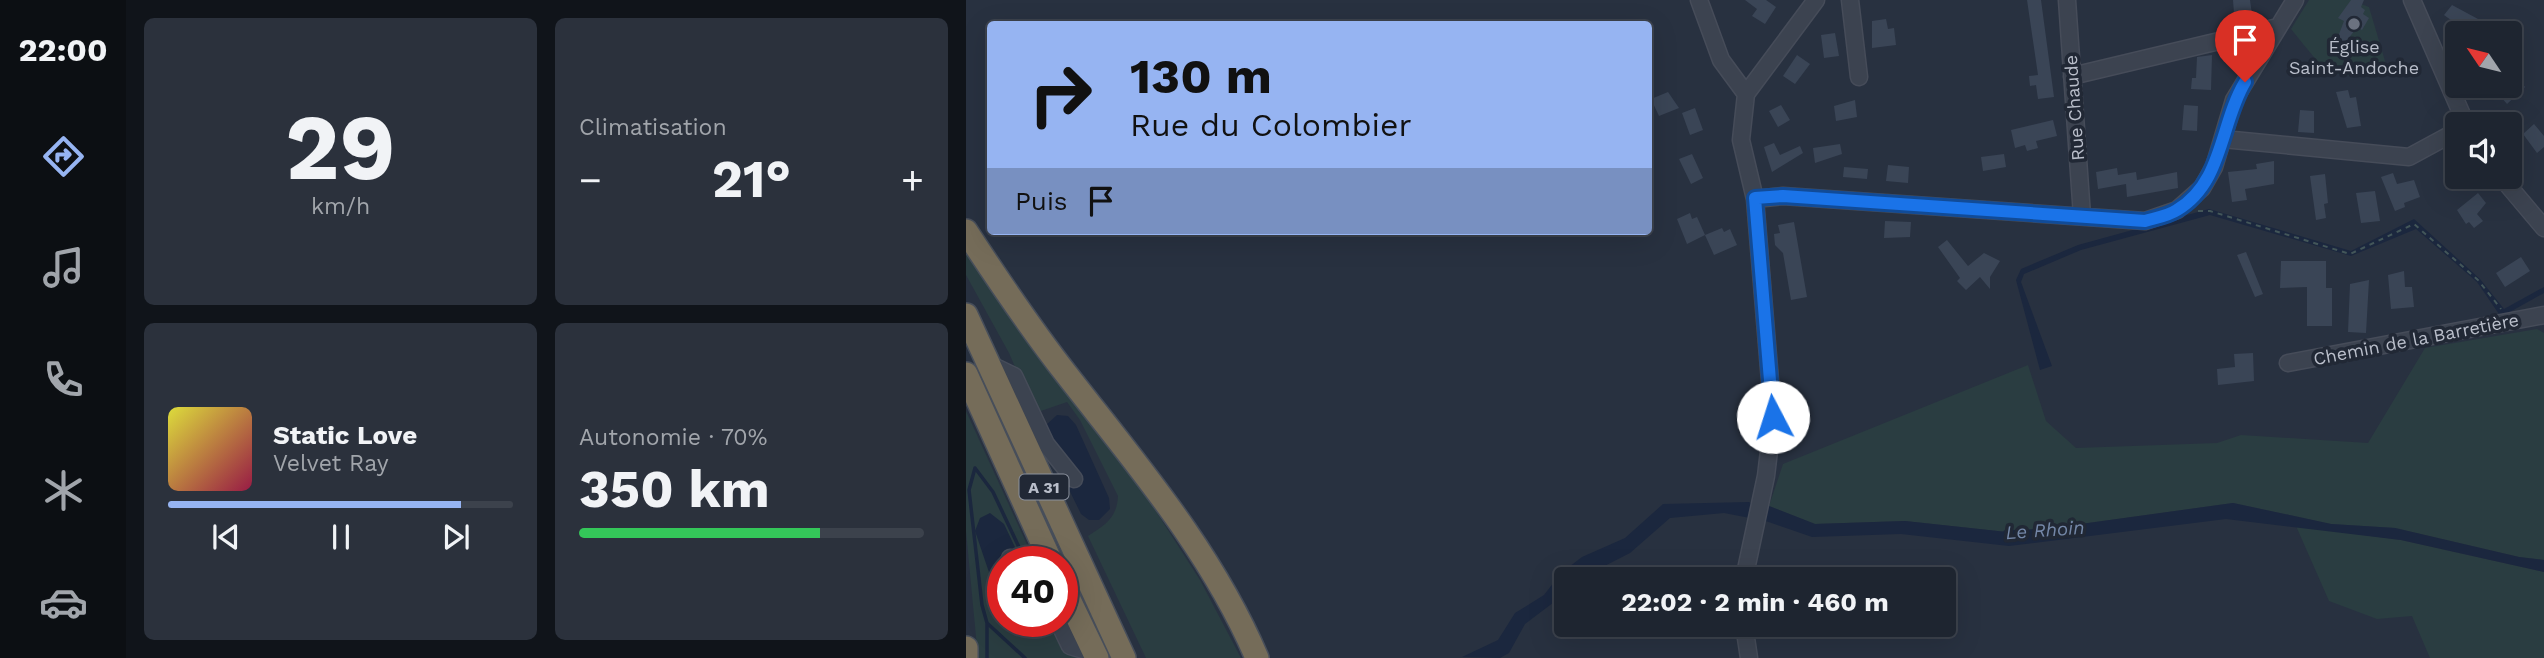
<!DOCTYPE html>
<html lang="fr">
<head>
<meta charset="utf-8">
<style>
	body { margin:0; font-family:"Work Sans",sans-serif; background:#2b313c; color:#f1f3f6; height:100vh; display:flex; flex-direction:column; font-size:26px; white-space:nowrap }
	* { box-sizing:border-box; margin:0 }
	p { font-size:23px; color:#a1a5ab }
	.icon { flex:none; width:38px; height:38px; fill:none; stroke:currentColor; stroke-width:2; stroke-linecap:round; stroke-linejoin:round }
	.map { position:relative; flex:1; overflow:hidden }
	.sheet { display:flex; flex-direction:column; gap:18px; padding:18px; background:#10141a; width:840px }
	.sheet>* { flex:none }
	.hud { position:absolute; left:21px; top:21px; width:665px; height:214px; border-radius:7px; box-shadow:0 7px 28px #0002,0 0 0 2px #3c424c; background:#96b4f2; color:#111; overflow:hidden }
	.needle { width:46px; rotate:305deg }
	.tools { position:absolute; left:1479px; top:21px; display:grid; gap:14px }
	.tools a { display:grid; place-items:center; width:77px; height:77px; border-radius:7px; background:#1e2530; box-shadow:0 7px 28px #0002,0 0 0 2px #3c424c; font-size:35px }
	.speed { position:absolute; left:21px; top:546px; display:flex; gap:14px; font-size:35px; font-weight:700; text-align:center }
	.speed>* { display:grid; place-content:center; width:91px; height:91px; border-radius:50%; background:#1e2530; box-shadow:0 7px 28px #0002,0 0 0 2px #3c424c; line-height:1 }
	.speed .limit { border:10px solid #d22; background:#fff; color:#111 }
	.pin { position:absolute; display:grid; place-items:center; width:60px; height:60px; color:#fff; margin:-72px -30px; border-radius:50% 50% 50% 0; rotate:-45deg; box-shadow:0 0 7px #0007 }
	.pin .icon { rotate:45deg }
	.me { position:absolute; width:77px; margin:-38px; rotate:355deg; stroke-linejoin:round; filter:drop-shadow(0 0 5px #0008) }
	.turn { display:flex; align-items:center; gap:24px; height:147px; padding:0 28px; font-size:32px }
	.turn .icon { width:91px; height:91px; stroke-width:2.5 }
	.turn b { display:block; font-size:49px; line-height:60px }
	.then { display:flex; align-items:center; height:66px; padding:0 28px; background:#0003; gap:14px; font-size:26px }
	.big { font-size:52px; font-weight:700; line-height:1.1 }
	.sheet .card { flex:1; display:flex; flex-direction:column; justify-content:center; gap:10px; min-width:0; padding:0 24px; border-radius:10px; background:#2b313c }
	.sheet .dial { align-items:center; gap:0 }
	.dial b { font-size:91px; line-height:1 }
	.song { display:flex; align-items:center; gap:21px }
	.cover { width:84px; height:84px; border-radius:10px; background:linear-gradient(135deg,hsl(60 70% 55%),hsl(340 70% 35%)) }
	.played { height:7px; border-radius:4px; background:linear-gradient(90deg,#96b4f2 85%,#3c424c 85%) }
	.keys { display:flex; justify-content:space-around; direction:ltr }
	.heat { display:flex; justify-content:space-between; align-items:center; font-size:38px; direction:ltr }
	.charge { height:10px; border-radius:5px; background:linear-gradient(90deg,#34c759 70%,#3c424c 0) }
	.sheet .tiles { flex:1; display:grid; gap:18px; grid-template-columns:repeat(2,1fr) }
	.trip { position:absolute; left:588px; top:567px; width:402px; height:70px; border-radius:7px; background:#1e2530; box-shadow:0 7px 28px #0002,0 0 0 2px #3c424c; font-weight:700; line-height:70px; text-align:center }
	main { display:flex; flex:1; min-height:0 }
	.menu { display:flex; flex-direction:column; width:126px; justify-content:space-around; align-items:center; background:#0c0f13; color:#a1a5ab }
	.menu .icon { width:49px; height:49px }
	.menu .selected { color:#96b4f2 }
	.menu b { font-size:32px; color:#f1f3f6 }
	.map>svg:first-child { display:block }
</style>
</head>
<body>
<main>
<nav class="menu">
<b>22:00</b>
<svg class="icon selected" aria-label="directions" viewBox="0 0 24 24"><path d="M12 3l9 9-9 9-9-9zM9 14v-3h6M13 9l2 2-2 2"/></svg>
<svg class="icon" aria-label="music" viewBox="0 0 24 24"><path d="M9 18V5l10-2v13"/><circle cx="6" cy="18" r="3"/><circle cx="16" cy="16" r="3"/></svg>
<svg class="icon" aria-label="phone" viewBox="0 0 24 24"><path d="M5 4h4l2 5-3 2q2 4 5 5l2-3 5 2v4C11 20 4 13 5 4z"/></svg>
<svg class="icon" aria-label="climate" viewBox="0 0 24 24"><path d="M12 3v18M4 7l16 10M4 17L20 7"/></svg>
<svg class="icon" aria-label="car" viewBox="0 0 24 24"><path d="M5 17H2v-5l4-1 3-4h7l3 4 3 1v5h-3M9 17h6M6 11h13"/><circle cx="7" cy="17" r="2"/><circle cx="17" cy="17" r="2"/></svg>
</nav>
<section class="sheet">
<div class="tiles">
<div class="card dial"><b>29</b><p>km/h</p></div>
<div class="card"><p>Climatisation</p>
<div class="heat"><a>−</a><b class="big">21°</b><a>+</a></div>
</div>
<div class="card">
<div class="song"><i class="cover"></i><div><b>Static Love</b><p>Velvet Ray</p></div></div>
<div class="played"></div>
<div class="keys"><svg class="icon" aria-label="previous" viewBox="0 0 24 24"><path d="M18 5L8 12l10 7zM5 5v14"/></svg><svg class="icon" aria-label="pause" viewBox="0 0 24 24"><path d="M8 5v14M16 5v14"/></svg><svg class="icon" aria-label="next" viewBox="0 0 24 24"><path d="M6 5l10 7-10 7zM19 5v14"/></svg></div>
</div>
<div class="card"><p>Autonomie · 70%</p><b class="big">350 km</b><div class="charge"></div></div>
</div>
</section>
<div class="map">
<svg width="1578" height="658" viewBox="0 0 1578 658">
	<rect width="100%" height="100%" fill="#283140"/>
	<path fill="#2a3d41" d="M1343,0H1385L1403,7L1422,71C1362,83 1361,73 1325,29Z
		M0,247L168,477L234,580L275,658H180L122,536C139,525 151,518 152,496L114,420L101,402L69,413L43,353L0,275Z
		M1571,329L1578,333V560L1553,557L1429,528L1365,524L1267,503L1050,533L939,521L849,524L803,506L817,464L1062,365L1080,421L1110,448L1251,443L1275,435L1402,443L1459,348Z
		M0,411L69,562H37V621H96L113,658H12L0,531Z
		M1330,526L1435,540L1578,572V658H1464L1446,616L1411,619L1363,601Z"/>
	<path fill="#1b273e" d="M1243,209L1385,251L1448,219L1514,279L1538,309L1578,287V293L1535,317L1511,282L1450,229L1385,256L1244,215L1115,250L1058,274L1055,282L1086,366L1074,370L1050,280L1055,269L1112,245Z
		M91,415L102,416L110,425L143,498L144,509L133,520H123L115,514L86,455L79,426Z
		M783,502L788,505L784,518L758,513L704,518L664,553L613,579H600V593L559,624L543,653L534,658L496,657L532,640L549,613L578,595L595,573L616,557L659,538L697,504Z
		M1267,503L1365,524L1429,528L1553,557L1578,560V572L1435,540L1260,519L1043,546L935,534L846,537L794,519L803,506L849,524L939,521L1050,533Z
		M24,513L38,524L56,562H37V597L28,587L9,531L14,518Z"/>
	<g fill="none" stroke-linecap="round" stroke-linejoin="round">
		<path stroke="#1b273e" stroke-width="3.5" d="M1039,532L1067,531
			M21,658V623
			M59,658L21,623L16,605L3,490L9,468L27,492L60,562"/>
	</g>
	<path fill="#3a4556" d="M779,0H800L810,7L799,24L786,16L791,9Z
		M1061,0H1075L1088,97L1072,99L1070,85L1064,86L1063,76L1072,75Z
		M1267,0H1284L1287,22L1269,26Z
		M1385,0H1398L1395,7L1399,10L1397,14L1403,18L1396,30L1391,27L1377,46L1370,42L1378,21L1372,18Z
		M1486,5L1512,19L1503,33L1478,15Z
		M920,19L922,29L928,28L930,45L906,48V21Z
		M869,33L873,56L858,58L855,35Z
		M831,55L844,64L829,84L817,76Z
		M1246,55L1245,90L1225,89L1226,78H1230L1231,57Z
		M1544,59L1556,73L1551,78L1559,87L1541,104L1535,97L1541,92L1535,86H1544Z
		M1382,90L1384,98L1390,97L1395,126L1381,128L1370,92Z
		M702,92L713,108L693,116L685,99Z
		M889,100L891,117L870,121L868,106Z
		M815,105L824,120L812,127L803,111Z
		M1218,105L1232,106L1231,131L1216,130Z
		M729,108L737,130L724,135L716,113Z
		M1334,110L1348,111V133L1332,132Z
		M1087,120L1091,136L1070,141L1072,148L1061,151L1059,145L1049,148L1045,130Z
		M1568,124L1578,136V147L1571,153L1557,134Z
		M808,143L814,155L834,146L837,153L806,172L798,147Z
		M874,144L876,154L849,163L847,148Z
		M726,154L737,178L725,184L713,159Z
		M1038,154L1040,167L1017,171L1015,157Z
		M1308,161V184L1279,189L1281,200L1266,202L1262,172L1291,169L1290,164Z
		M922,165L943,167L942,183L920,181Z
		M878,167L902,169L901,179L877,177Z
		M1151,168L1152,175L1170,172L1171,180L1211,172L1212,188L1161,197L1160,184L1132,189L1130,172Z
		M1427,173L1431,184L1448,180L1454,197L1438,203L1439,207L1429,211L1415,177Z
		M1359,174L1362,203L1358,204L1360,218L1350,220L1344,176Z
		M1409,191L1414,221L1395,223L1390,193Z
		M1512,193L1520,203L1511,214L1517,221L1508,228L1503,222L1500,224L1491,210Z
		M724,213L726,219L731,217L739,235L721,244L711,219Z
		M919,221L945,222L944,237L918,238Z
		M828,222L841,297L825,300L817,253L809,245L808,234L814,233L812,225Z
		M756,228L758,232L764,229L771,245L748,255L739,235Z
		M981,240L1002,266L1018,253L1034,261L1024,277V289L1014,277L1000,290L991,281L994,278L972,247Z
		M1280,252L1297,294L1289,297L1271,255Z
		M1555,257L1564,271L1539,287L1530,273Z
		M1315,261H1360V288H1366V326H1341V287L1314,288Z
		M1438,271L1439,287H1446L1448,307L1425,309L1422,275Z
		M1403,280L1400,333L1382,332L1384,284Z
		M1287,353L1288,381L1252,385L1251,369L1269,367L1268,354Z"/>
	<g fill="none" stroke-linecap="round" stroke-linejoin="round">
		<g stroke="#464c59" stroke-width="19">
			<path id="minor" d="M733,0L755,60L780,94L775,140L789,199L807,417L800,476L778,579
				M884,0L893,77
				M1101,0L1116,216
				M1446,0L1500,124
				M1106,76L1312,27
				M780,94L850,0
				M1257,139L1443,157L1491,131
				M1535,177L1578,228
				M789,199L817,196L1179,221L1211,210L1236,188L1248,167L1268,100L1329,0
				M21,363L48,376L80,444L108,479
				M1322,363L1578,315
				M44,558L47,562
				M92,621L104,646L128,653
				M778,625L783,658"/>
		</g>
		<g stroke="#474e5a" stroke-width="26">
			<path id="highway" d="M0,231C32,280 65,329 101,375C171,465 246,552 291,658
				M0,315L158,658
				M0,374L85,562
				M96,585L131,658
				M0,648V658"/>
		</g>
		<path stroke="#435659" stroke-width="2" stroke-dasharray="5 5" stroke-linecap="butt" d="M1232,211H1244L1384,254L1448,224L1512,280L1535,309"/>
		<use href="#minor" stroke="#3c4350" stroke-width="16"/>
		<use href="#highway" stroke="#756c59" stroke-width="23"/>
	</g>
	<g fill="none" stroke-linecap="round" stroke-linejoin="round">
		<g stroke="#114b97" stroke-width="18">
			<path id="route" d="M807,417L789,198L817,196L1179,221C1189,218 1202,216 1211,210C1257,183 1254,124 1279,82"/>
		</g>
		<use href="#route" stroke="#1a73e8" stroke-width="12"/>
	</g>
	<circle fill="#6b7280" stroke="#212835" stroke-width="2.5" cx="1388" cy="24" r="7"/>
	<g text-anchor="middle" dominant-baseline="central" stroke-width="7" stroke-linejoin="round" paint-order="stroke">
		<rect fill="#212835" stroke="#8b919d" stroke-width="2" x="53.5" y="474.5" width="49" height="25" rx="5"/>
		<g font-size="16" font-weight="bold" fill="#b9beca">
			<text x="78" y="487">A 31</text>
		</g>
		<g font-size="18" fill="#b9beca" stroke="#212835">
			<text x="1388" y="46">Église<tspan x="1388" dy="21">Saint-Andoche</tspan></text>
		</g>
		<g font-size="18" fill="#b9beca" stroke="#212835">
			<text transform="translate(1108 108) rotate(-94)">Rue Chaude</text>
			<text transform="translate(1450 339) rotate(-11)">Chemin de la Barretière</text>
		</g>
		<g font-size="19" font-style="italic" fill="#7487a7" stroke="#212835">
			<text transform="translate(1079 530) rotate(-4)">Le Rhoin</text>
		</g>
	</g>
</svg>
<div class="tools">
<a><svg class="needle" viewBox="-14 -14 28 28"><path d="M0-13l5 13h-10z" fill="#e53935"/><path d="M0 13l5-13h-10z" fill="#a1a5ab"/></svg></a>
<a><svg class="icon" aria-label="sound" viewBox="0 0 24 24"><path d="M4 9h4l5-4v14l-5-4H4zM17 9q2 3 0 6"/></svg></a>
</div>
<div class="speed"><div class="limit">40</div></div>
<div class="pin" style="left:1279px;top:82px;background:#d93025"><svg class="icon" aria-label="arrive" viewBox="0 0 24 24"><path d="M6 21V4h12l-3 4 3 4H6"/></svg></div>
<svg class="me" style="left:807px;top:417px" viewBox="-20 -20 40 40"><circle r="19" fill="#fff"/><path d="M0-13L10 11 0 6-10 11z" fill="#1a73e8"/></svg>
<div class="trip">22:02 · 2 min · 460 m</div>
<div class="hud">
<div class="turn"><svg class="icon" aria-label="right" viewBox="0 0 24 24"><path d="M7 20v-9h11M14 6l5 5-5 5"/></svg><div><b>130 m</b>Rue du Colombier</div></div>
<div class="then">Puis<svg class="icon" aria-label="arrive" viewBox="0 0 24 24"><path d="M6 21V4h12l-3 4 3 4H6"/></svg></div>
</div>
</div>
</main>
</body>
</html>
